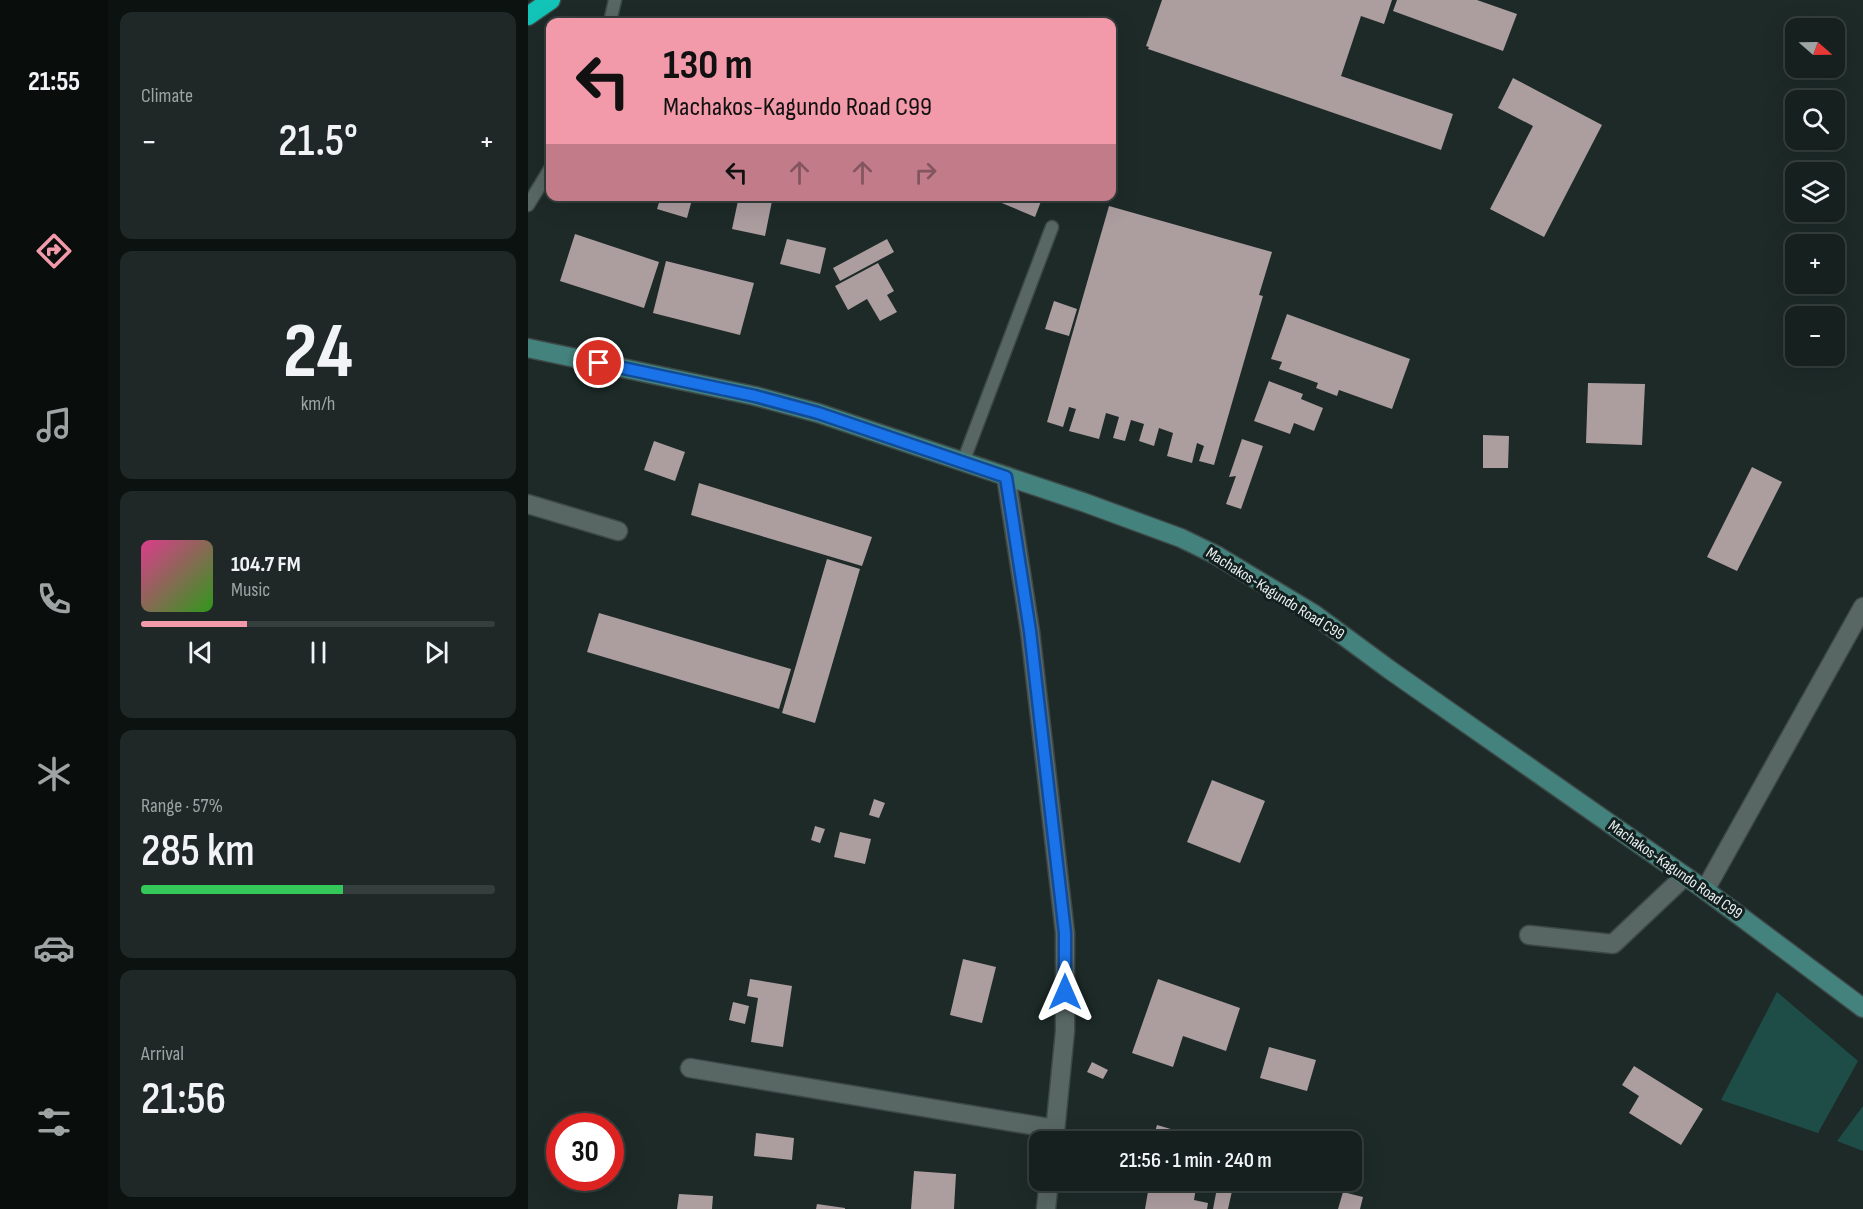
<!DOCTYPE html>
<html lang="en">
<head>
<meta charset="utf-8">
<style>
	body { margin:0; font-family:"Sofia Sans Condensed",sans-serif; background:#1f2827; color:#f1f3f6; height:100vh; display:flex; flex-direction:column; font-size:22px; white-space:nowrap }
	* { box-sizing:border-box; margin:0 }
	p { font-size:20px; color:#9ea3a4 }
	.icon { flex:none; width:33px; height:33px; fill:none; stroke:currentColor; stroke-width:2; stroke-linecap:round; stroke-linejoin:round }
	.map { position:relative; flex:1; overflow:hidden }
	.panel { display:flex; flex-direction:column; gap:12px; padding:12px; background:#0c1210; width:420px }
	.panel>* { flex:none }
	.banner { position:absolute; left:18px; top:18px; width:570px; height:183px; border-radius:12px; box-shadow:0 6px 24px #0002,0 0 0 2px #353e3c; background:#f39aaa; color:#111; overflow:hidden }
	.needle { width:39px; rotate:110deg }
	.controls { position:absolute; left:1257px; top:18px; display:grid; gap:12px }
	.controls a { display:grid; place-items:center; width:60px; height:60px; border-radius:12px; background:#16201e; box-shadow:0 6px 24px #0002,0 0 0 2px #353e3c; font-size:30px }
	.speed { position:absolute; left:18px; top:1113px; display:flex; gap:12px; font-size:30px; font-weight:700; text-align:center }
	.speed>* { display:grid; place-content:center; width:78px; height:78px; border-radius:50%; background:#16201e; box-shadow:0 6px 24px #0002,0 0 0 2px #353e3c; line-height:1 }
	.speed .limit { border:9px solid #d22; background:#fff; color:#111 }
	.pin { position:absolute; display:grid; place-items:center; width:51px; height:51px; color:#fff; margin:-26px; border:3px solid #fff; border-radius:50%; box-shadow:0 2px 6px #0007 }
	.me { position:absolute; width:66px; margin:-33px; rotate:0deg; stroke-linejoin:round; filter:drop-shadow(0 0 4px #0008) }
	.turn { display:flex; align-items:center; gap:21px; height:126px; padding:0 18px; font-size:27px }
	.turn .icon { width:78px; height:78px; stroke-width:2.5 }
	.turn b { display:block; font-size:42px; line-height:51px }
	.lanes { display:flex; align-items:center; height:57px; padding:0 18px; background:#0003; justify-content:center; gap:30px; direction:ltr }
	.lanes .off { opacity:.35 }
	.big { font-size:45px; font-weight:600; line-height:1.1 }
	.panel .tile { flex:1; display:flex; flex-direction:column; justify-content:center; gap:9px; min-width:0; padding:0 21px; border-radius:12px; background:#1f2827 }
	.panel .dial { align-items:center; gap:0 }
	.dial b { font-size:78px; line-height:1 }
	.song { display:flex; align-items:center; gap:18px }
	.cover { width:72px; height:72px; border-radius:9px; background:linear-gradient(135deg,hsl(330 70% 55%),hsl(110 70% 35%)) }
	.played { height:6px; border-radius:3px; background:linear-gradient(90deg,#f39aaa 30%,#353e3c 30%) }
	.keys { display:flex; justify-content:space-around; direction:ltr }
	.heat { display:flex; justify-content:space-between; align-items:center; font-size:33px; direction:ltr }
	.charge { height:9px; border-radius:4px; background:linear-gradient(90deg,#34c759 57%,#353e3c 0) }
	.trip { position:absolute; left:501px; top:1131px; width:333px; height:60px; border-radius:12px; background:#16201e; box-shadow:0 6px 24px #0002,0 0 0 2px #353e3c; font-weight:600; line-height:60px; text-align:center }
	main { display:flex; flex:1; min-height:0 }
	.dock { display:flex; flex-direction:column; width:108px; justify-content:space-around; align-items:center; background:#090d0c; color:#9ea3a4 }
	.dock .icon { width:42px; height:42px }
	.dock .selected { color:#f39aaa }
	.dock b { font-size:27px; color:#f1f3f6 }
	.map>svg:first-child { display:block }
</style>
</head>
<body>
<main>
<nav class="dock">
<b>21:55</b>
<svg class="icon selected" aria-label="directions" viewBox="0 0 24 24"><path d="M12 3l9 9-9 9-9-9zM9 14v-3h6M13 9l2 2-2 2"/></svg>
<svg class="icon" aria-label="music" viewBox="0 0 24 24"><path d="M9 18V5l10-2v13"/><circle cx="6" cy="18" r="3"/><circle cx="16" cy="16" r="3"/></svg>
<svg class="icon" aria-label="phone" viewBox="0 0 24 24"><path d="M5 4h4l2 5-3 2q2 4 5 5l2-3 5 2v4C11 20 4 13 5 4z"/></svg>
<svg class="icon" aria-label="climate" viewBox="0 0 24 24"><path d="M12 3v18M4 7l16 10M4 17L20 7"/></svg>
<svg class="icon" aria-label="car" viewBox="0 0 24 24"><path d="M5 17H2v-5l4-1 3-4h7l3 4 3 1v5h-3M9 17h6M6 11h13"/><circle cx="7" cy="17" r="2"/><circle cx="17" cy="17" r="2"/></svg>
<svg class="icon" aria-label="filters" viewBox="0 0 24 24"><path d="M4 7h16M4 17h16"/><circle cx="9" cy="7" r="2"/><circle cx="15" cy="17" r="2"/></svg>
</nav>
<section class="panel">
<div class="tile"><p>Climate</p>
<div class="heat"><a>−</a><b class="big">21.5°</b><a>+</a></div>
</div>
<div class="tile dial"><b>24</b><p>km/h</p></div>
<div class="tile">
<div class="song"><i class="cover"></i><div><b>104.7 FM</b><p>Music</p></div></div>
<div class="played"></div>
<div class="keys"><svg class="icon" aria-label="previous" viewBox="0 0 24 24"><path d="M18 5L8 12l10 7zM5 5v14"/></svg><svg class="icon" aria-label="pause" viewBox="0 0 24 24"><path d="M8 5v14M16 5v14"/></svg><svg class="icon" aria-label="next" viewBox="0 0 24 24"><path d="M6 5l10 7-10 7zM19 5v14"/></svg></div>
</div>
<div class="tile"><p>Range · 57%</p><b class="big">285 km</b><div class="charge"></div></div>
<div class="tile"><p>Arrival</p><b class="big">21:56</b></div>
</section>
<div class="map">
<svg width="1335" height="1209" viewBox="0 0 1335 1209">
	<rect width="100%" height="100%" fill="#1d2a28"/>
	<path fill="#1e4c47" d="M1249,992L1330,1061L1290,1133L1193,1100Z
		M1335,1106V1151L1309,1141Z"/>
	<path fill="#ac9d9f" d="M634,0H864L856,24L833,16L813,76L925,114L913,150L620,49L621,47L618,46Z
		M869,0H949L989,14L975,51L865,11Z
		M985,78L1074,125L1016,237L962,209L1005,126L970,108Z
		M133,196H165L159,218L129,209Z
		M211,196H245L237,236L204,229Z
		M457,196H515L507,217Z
		M581,206L744,252L731,295L735,296L686,465L671,461L676,446L669,443L664,463L639,456L645,433L631,428L626,446L611,441L616,424L603,420L597,441L585,438L591,417L578,413L571,439L541,431L548,409L541,407L535,427L519,422Z
		M47,234L131,262L116,308L32,281Z
		M259,239L298,248L292,274L252,264Z
		M359,239L366,252L312,281L305,268Z
		M138,261L226,283L212,335L125,313Z
		M350,263L366,291L359,295L369,312L352,321L339,299L320,310L307,286Z
		M526,301L549,309L541,336L517,329Z
		M759,314L882,359L864,409L811,390L809,396L788,388L790,383L751,369L754,362L743,359Z
		M741,381L775,394L773,399L795,408L786,431L766,423L762,434L726,421Z
		M1060,383L1117,384L1114,445L1058,443Z
		M955,435L981,436L980,468H955Z
		M714,439L735,446L713,509L698,504L708,476L701,477Z
		M126,441L157,452L147,481L116,470Z
		M1224,467L1254,482L1209,571L1179,557Z
		M171,483L344,537L334,566L163,515Z
		M299,559L332,569L287,723L254,713Z
		M71,613L263,669L251,709L59,652Z
		M684,780L737,801L712,863L659,842Z
		M346,799L357,803L351,818L341,815Z
		M287,826L297,829L292,843L283,840Z
		M312,832L343,839L337,864L306,857Z
		M435,959L468,967L454,1023L422,1015Z
		M222,979L264,986L255,1047L223,1042L230,998L219,996Z
		M630,979L712,1008L698,1051L655,1036L645,1067L604,1053Z
		M205,1002L221,1006L217,1024L201,1020Z
		M741,1047L788,1060L779,1091L732,1078Z
		M564,1062L580,1070L575,1079L559,1072Z
		M1106,1066L1175,1109L1153,1145L1101,1113L1111,1096L1094,1085Z
		M629,1125L684,1141V1142H624Z
		M228,1133L266,1138L264,1160L226,1156Z
		M386,1171L428,1174L426,1209H383Z
		M622,1180H657L656,1186L668,1188L666,1200L680,1203L679,1209H617Z
		M689,1188L704,1191L700,1209H685Z
		M815,1192L835,1197L832,1209H810Z
		M151,1194L185,1196L184,1209H149Z
		M289,1204L317,1208V1209H288Z"/>
	<g fill="none" stroke-linecap="round" stroke-linejoin="round">
		<g stroke="#3d4847" stroke-width="15">
			<path id="lane" d="M82,22L87,0
				M0,205L22,169
				M435,462L524,227"/>
		</g>
		<g stroke="#3d4847" stroke-width="21">
			<path id="street" d="M478,476L502,631L537,933V1031L526,1142
				M0,504L90,531
				M1177,890L1335,607
				M1001,935L1085,944L1157,876
				M162,1068L527,1129
				M518,1209L521,1180"/>
		</g>
		<g stroke="#3d4847" stroke-width="21">
			<path id="secondary" d="M0,348L227,396L290,413L555,502L653,538L688,555L786,614L862,670L1177,890L1335,1008"/>
		</g>
		<g stroke="#3d4847" stroke-width="21">
			<path id="highway" d="M0,16L23,0"/>
		</g>
		<use href="#lane" stroke="#586664" stroke-width="12"/>
		<use href="#street" stroke="#586664" stroke-width="18"/>
		<use href="#secondary" stroke="#43827d" stroke-width="18"/>
		<use href="#highway" stroke="#11c4b7" stroke-width="18"/>
	</g>
	<g fill="none" stroke-linecap="round" stroke-linejoin="round">
		<g stroke="#114b97" stroke-width="15">
			<path id="route" d="M71,363L227,396L290,413L478,477L502,631L537,933V992"/>
		</g>
		<use href="#route" stroke="#1a73e8" stroke-width="10"/>
	</g>
	<g text-anchor="middle" dominant-baseline="central" stroke-width="6" stroke-linejoin="round" paint-order="stroke">
		<g font-size="16" fill="#e9f1f0" stroke="#14201f">
			<text transform="translate(747 594) rotate(32)">Machakos-Kagundo Road C99</text>
			<text transform="translate(1147 870) rotate(35)">Machakos-Kagundo Road C99</text>
		</g>
	</g>
</svg>
<div class="controls">
<a><svg class="needle" viewBox="-14 -14 28 28"><path d="M0-13l5 13h-10z" fill="#e53935"/><path d="M0 13l5-13h-10z" fill="#9ea3a4"/></svg></a>
<a><svg class="icon" aria-label="search" viewBox="0 0 24 24"><circle cx="10" cy="10" r="6"/><path d="M15 15l6 6"/></svg></a>
<a><svg class="icon" aria-label="layers" viewBox="0 0 24 24"><path d="M12 4l9 5-9 5-9-5zM3 14l9 5 9-5"/></svg></a>
<a>+</a>
<a>−</a>
</div>
<div class="speed"><div class="limit">30</div></div>
<div class="pin" style="left:71px;top:363px;background:#d93025"><svg class="icon" aria-label="arrive" viewBox="0 0 24 24"><path d="M6 21V4h12l-3 4 3 4H6"/></svg></div>
<svg class="me" style="left:537px;top:992px" viewBox="-20 -20 40 40"><path d="M0-17L14 15 0 8-14 15z" fill="#1a73e8" stroke="#fff" stroke-width="4"/></svg>
<div class="trip">21:56 · 1 min · 240 m</div>
<div class="banner">
<div class="turn"><svg class="icon" aria-label="left" viewBox="0 0 24 24"><path d="M17 20v-9H6M10 6l-5 5 5 5"/></svg><div><b>130 m</b>Machakos-Kagundo Road C99</div></div>
<div class="lanes"><svg class="icon" aria-label="left" viewBox="0 0 24 24"><path d="M17 20v-9H6M10 6l-5 5 5 5"/></svg><svg class="icon off" aria-label="ahead" viewBox="0 0 24 24"><path d="M12 20V5M6 11l6-6 6 6"/></svg><svg class="icon off" aria-label="ahead" viewBox="0 0 24 24"><path d="M12 20V5M6 11l6-6 6 6"/></svg><svg class="icon off" aria-label="right" viewBox="0 0 24 24"><path d="M7 20v-9h11M14 6l5 5-5 5"/></svg></div>
</div>
</div>
</main>
</body>
</html>
